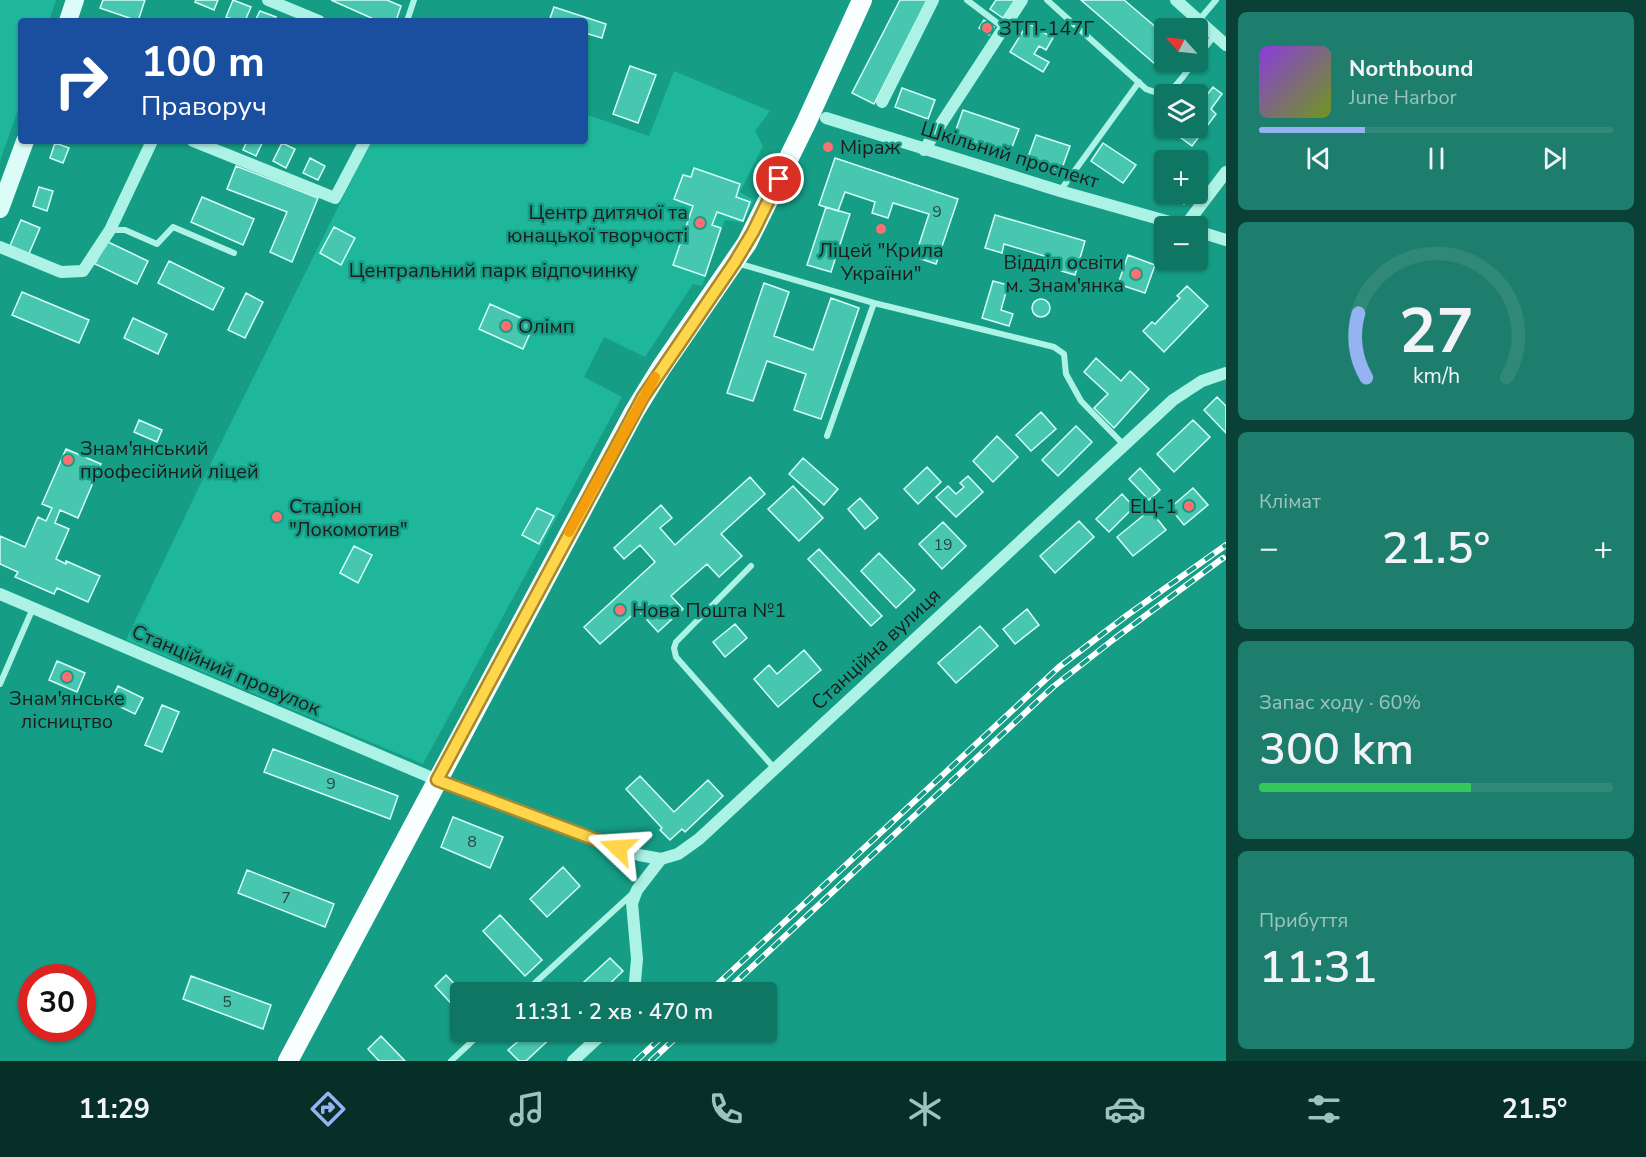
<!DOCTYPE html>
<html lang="uk">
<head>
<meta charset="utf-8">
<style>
	body { margin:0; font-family:"Nunito Sans",sans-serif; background:#1e7e6d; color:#f1f3f6; height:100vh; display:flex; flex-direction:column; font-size:22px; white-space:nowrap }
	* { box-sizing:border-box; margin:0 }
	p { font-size:20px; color:#9cc4bf }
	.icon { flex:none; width:33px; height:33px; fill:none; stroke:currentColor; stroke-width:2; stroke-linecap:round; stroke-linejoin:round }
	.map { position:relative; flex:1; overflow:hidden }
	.drawer { display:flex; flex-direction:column; gap:12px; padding:12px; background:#094137; width:420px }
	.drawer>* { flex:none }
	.hud { position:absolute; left:18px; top:18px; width:570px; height:126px; border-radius:6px; box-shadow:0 2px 4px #0004; background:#1a4fa0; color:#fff; overflow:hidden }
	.needle { width:39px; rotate:297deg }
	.buttons { position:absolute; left:1154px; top:18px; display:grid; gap:12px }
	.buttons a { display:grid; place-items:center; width:54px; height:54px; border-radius:6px; background:#107664; box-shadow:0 2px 4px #0004; font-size:30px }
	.speed { position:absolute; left:18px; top:964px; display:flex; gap:12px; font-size:30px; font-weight:700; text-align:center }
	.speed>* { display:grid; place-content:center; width:78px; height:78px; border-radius:50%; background:#107664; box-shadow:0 2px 4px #0004; line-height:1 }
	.speed .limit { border:9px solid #d22; background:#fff; color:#111 }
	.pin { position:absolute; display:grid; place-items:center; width:51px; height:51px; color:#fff; margin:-26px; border:3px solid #fff; border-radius:50%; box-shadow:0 2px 6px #0007 }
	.me { position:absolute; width:66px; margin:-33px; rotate:290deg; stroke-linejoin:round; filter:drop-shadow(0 0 4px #0008) }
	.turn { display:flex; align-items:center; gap:21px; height:126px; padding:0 24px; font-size:27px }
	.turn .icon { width:78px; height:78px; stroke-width:2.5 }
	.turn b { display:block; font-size:42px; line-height:51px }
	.big { font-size:45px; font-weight:600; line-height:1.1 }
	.drawer .tile { flex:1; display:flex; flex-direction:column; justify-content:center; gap:9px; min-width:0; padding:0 21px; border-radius:9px; background:#1e7e6d }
	.drawer .dial { align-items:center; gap:0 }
	.dial svg { height:156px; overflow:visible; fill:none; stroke:#308878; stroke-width:7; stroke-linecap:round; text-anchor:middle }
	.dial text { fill:#f1f3f6; stroke:none }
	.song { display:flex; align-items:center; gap:18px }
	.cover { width:72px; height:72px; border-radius:9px; background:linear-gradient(135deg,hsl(270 70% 55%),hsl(80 70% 35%)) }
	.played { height:6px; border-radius:3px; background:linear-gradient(90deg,#95b2f1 30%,#308878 30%) }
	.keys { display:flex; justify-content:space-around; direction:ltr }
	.heat { display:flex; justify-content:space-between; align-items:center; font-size:33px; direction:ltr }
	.charge { height:9px; border-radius:4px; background:linear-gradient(90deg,#34c759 60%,#308878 0) }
	.trip { position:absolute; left:450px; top:982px; width:327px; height:60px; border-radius:6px; background:#107664; box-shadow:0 2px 4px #0004; font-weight:600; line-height:60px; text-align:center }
	.dock { display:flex; height:96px; justify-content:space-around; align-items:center; background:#062f28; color:#9cc4bf }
	.dock .icon { width:42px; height:42px }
	.dock .current { color:#95b2f1 }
	.dock b { font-size:27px; color:#f1f3f6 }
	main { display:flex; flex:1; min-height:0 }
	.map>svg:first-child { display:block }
</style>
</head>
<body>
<main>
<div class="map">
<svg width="1226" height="1061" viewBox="0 0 1226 1061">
	<rect width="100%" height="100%" fill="#159d86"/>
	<path fill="#1eb79b" d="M0,0H56L49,21H21V101L0,161Z
		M674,71L770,111L755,131L763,146L740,192L754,200L743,223L725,220L702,286L693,284L645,357L604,337L584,377L622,397L423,764L126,640L199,487L371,141H585V114L649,136Z"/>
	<path fill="#47c7b0" stroke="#d5fdf5" stroke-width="1.5" d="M103,0H145L138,21L100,8Z
		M196,0H218L214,10L195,2Z
		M233,0L251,7L245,21H237L226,17Z
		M331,0H387L401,6L396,21H378Z
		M900,0H927L874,104L852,93Z
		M996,0H1015L1003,18L990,9Z
		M1081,0H1124L1164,34V62H1170L1163,71Z
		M554,7L606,24L602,38L585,33V21H549Z
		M260,11L276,17L274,21H255Z
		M984,20L994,27L989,35L979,28Z
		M1028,23L1053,38L1046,50L1039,46L1034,54L1049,62L1043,72L1010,52Z
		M630,66L656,75L638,123L613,114Z
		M1213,87L1222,94L1211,109L1216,114L1192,146L1177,135L1182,128H1197V108Z
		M902,88L935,100L928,119L895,107Z
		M963,110L1019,129L1009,155L954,135Z
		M1036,135L1070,146L1061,171L1027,160Z
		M247,141H263L256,156L243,150Z
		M55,143L69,148L63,163L50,158Z
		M282,143L295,149L286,168L273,161Z
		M1103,143L1136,165L1123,183L1091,161Z
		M310,158L325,166L318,180L303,173Z
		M835,158L958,199L936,264L915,257L929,214L893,203L888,218L872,213L875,202L845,192L838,211L819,205Z
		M236,166L318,198L292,262L270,252L287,212L227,189Z
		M694,168L740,184L736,197L750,202L743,221L717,212L712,225L721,228L705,276L673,265L693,206L674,199L683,175L691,177Z
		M39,187L53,191L47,211L33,206Z
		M1169,194H1191L1184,204Z
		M202,197L254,219L243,245L191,222Z
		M826,207L850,214L831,272L807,265Z
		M995,215L1085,241L1075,275L1058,270L1061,261L1004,244L1002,253L985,248Z
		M21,220L40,228L28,256L9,248Z
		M334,227L355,238L341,265L320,253Z
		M106,241L148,261L137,284L95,264Z
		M1128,255L1155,265L1145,293L1118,284Z
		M169,261L224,288L213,310L158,283Z
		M993,281L1008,285L1001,310L1013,314L1009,326L982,318Z
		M764,283L789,292L774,336L813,350L831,298L859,308L821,419L794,410L806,374L767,361L753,401L727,393Z
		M1187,286L1208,306L1164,352L1143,331L1152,322L1155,324L1180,298L1177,296Z
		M22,292L89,320L79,343L12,315Z
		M246,293L263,302L245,338L228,330Z
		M1032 308a9 9 0 1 1 18 0a9 9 0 1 1-18 0Z
		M490,304L534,324L523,349L479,329Z
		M133,318L167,334L158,354L124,338Z
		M1096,358L1121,381L1130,371L1149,389L1114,428L1094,408L1108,394L1084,372Z
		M1217,397L1226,406V433L1204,410Z
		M1041,412L1056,429L1031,451L1016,435Z
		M139,420L162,430L157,442L134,432Z
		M1193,420L1210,437L1174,472L1157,454Z
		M1076,426L1092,442L1058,476L1042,460Z
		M997,436L1018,457L993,482L973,461Z
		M66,449L101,464L78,518L60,510L55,523L69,529L56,559L66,564V561L100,576L88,602L57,588L54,594L15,577L18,572L0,564V536L25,547L38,517L46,521L52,508L42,504Z
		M803,458L838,489L824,505L789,474Z
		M927,467L941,482L918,504L904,489Z
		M1140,468L1160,490L1149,500L1129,479Z
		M968,476L983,492L956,517L936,497L948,486L956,494L964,487L960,483Z
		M750,477L765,494L721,534L742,556L719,577L707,564L671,596L683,609L658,632L638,610L600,644L584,627L655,562L640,545L624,559L614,548L661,505L672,518L660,528L675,545Z
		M793,486L823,518L799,541L768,509Z
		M1193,488L1208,505L1184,525L1170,508Z
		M1122,494L1134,507L1109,532L1096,519Z
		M860,498L878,518L865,529L848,509Z
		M537,508L554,516L539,544L522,535Z
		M1150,510L1166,530L1133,556L1117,537Z
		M1079,521L1094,537L1055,573L1040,556Z
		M943,522L966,546L942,569L919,544Z
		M354,546L372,555L358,583L340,573Z
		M819,549L882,616L871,626L808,559Z
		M879,553L915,590L896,608L861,571Z
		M1027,609L1039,625L1015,644L1003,629Z
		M735,624L747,638L725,657L713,642Z
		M980,626L998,646L956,683L938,663Z
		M804,650L821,670L778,707L754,679L769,665L777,674Z
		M57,661L85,673L77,692L49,680Z
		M118,686L143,698L135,714L110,702Z
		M162,705L179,712L162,752L145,745Z
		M273,749L398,796L390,819L264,772Z
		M640,776L674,812L708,780L723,796L685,832L682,829L670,840L660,830L662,828L626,789Z
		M453,817L503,837L490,868L441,847Z
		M563,867L580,886L547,917L530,899Z
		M247,870L334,904L325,927L238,893Z
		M500,915L542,960L525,976L483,931Z
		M610,958L623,971L600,993H572Z
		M446,975L463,993H460V1013L435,986Z
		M191,976L271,1005L263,1029L183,999Z
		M529,1032H557L526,1061H519L508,1050Z
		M381,1036L405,1061H379L368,1049Z"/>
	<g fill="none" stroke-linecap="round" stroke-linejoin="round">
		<path stroke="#acf3e6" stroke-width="6" d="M967,0L1004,28
			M1047,0L1146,89C1172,101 1180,79 1194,62
			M1199,20L1216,0
			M407,21L414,0
			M1197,58L1215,35
			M1060,191L1139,82
			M111,230H125L157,244L173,227L234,253
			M737,263L874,303L1054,347L1064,354L1066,374L1081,401L1124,445
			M827,436L874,303
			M751,566L676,642L674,648L676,657L775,769
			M0,684L33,608
			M524,993L632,894
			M451,1061L482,1032"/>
		<path stroke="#acf3e6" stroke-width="12" d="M268,0L319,21
			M1176,0L1226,45
			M882,102L933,0
			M826,118L1060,191L1184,226
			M193,141L335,198L365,141
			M924,150L1022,0
			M1185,226L1226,172
			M1197,231L1226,240
			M0,247L61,272L83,271L110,230L152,141
			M0,594L437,780L639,855L661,859
			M634,993L637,959L632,903L637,890L661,859L678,854L699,839L1173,400L1202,381L1226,373
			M573,1061L604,1032"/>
		<path stroke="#dcfdf7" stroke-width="18" d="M68,21L75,0
			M0,209L25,141"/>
		<path stroke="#f9fffe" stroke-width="20" d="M288,1061L634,412L661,368L747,243L806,123L862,0"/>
		<g stroke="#fff" stroke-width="6">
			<path id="rail" d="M708,993L1059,667L1126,616L1226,545
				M724,993L1053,687L1114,639L1223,558
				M636,1061L667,1032
				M651,1061L682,1032"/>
		</g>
		<use href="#rail" stroke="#159d86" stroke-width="4" stroke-dasharray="11" stroke-linecap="butt"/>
	</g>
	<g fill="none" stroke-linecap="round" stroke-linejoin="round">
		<g stroke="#a68a30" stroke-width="15">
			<path id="route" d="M618,848L437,780L643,397L735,262L753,232L779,179"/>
		</g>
		<use href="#route" stroke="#ffd54a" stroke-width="10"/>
		<path stroke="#f59e0b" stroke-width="10" d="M569,532L655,377"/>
	</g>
	<g fill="#ff6f71" stroke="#159d86" stroke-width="2">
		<circle cx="987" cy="28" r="6"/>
		<circle cx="828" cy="147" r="6"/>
		<circle cx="700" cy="223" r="6"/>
		<circle cx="881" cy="229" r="6"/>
		<circle cx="1136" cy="274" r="6"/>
		<circle cx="506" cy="326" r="6"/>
		<circle cx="68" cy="460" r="6"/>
		<circle cx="1189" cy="506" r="6"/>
		<circle cx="277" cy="517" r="6"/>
		<circle cx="620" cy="610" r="6"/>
		<circle cx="67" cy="677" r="6"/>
	</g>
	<g text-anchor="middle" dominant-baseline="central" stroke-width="5" stroke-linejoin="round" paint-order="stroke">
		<g font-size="16" fill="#284842">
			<text x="937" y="212">9</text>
			<text x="943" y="545">19</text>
			<text x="331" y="784">9</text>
			<text x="472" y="842">8</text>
			<text x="286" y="898">7</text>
			<text x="227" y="1002">5</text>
		</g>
		<g font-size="20" fill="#1d1d1d" stroke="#159d86" text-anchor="start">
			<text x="999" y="28">ЗТП-147Г</text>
			<text x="840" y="147">Міраж</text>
			<text x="688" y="212" text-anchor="end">Центр дитячої та<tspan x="688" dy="23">юнацької творчості</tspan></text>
			<text x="881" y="250" text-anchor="middle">Ліцей "Крила<tspan x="881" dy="23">України"</tspan></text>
			<text x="1124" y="262" text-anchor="end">Відділ освіти<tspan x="1124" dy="23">м. Знам'янка</tspan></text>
			<text x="518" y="326">Олімп</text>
			<text x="80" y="448">Знам'янський<tspan x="80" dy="23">професійний ліцей</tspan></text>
			<text x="289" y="506">Стадіон<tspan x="289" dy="23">"Локомотив"</tspan></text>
			<text x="1177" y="506" text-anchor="end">ЕЦ-1</text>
			<text x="632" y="610">Нова Пошта №1</text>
			<text x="67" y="698" text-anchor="middle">Знам'янське<tspan x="67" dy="23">лісництво</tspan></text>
		</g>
		<g font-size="20" fill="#1d1d1d" stroke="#159d86">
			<text transform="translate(1010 155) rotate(17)">Шкільний проспект</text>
			<text transform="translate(876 649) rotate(-43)">Станційна вулиця</text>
			<text transform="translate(226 670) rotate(23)">Станційний провулок</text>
		</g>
		<g font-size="20" fill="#1b1d1c" stroke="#159d86">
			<text x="493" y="270">Центральний парк відпочинку</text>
		</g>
	</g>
</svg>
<div class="buttons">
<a><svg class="needle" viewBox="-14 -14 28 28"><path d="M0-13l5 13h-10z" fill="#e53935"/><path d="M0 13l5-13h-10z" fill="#9cc4bf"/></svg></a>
<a><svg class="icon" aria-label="layers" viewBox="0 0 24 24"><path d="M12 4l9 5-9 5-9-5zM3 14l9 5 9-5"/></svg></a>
<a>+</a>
<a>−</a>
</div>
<div class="speed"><div class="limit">30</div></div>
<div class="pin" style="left:779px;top:179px;background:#d93025"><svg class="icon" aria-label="arrive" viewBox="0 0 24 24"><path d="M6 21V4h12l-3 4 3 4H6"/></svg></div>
<svg class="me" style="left:618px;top:848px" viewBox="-20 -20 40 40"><path d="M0-17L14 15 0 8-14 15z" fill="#ffd54a" stroke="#fff" stroke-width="4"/></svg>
<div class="trip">11:31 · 2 хв · 470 m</div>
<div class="hud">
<div class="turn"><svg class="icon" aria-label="right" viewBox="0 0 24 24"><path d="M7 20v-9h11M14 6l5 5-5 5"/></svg><div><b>100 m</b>Праворуч</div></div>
</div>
</div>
<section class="drawer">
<div class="tile">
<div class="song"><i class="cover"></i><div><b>Northbound</b><p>June Harbor</p></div></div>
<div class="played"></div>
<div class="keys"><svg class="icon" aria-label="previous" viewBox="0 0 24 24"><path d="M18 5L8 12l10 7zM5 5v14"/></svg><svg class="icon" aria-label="pause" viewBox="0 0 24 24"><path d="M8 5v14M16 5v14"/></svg><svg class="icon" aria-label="next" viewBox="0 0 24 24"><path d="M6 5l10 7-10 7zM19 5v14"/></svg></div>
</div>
<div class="tile dial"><svg viewBox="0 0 100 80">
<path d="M14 69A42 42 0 1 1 86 69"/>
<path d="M14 69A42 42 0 0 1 10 36" stroke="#95b2f1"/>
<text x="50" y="56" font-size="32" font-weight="700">27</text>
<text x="50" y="72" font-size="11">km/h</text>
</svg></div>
<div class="tile"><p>Клімат</p>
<div class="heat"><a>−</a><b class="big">21.5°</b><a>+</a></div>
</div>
<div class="tile"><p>Запас ходу · 60%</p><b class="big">300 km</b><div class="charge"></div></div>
<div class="tile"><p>Прибуття</p><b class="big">11:31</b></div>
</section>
</main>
<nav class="dock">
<b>11:29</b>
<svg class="icon current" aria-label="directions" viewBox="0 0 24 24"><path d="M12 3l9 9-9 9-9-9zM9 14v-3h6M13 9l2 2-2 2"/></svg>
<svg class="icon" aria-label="music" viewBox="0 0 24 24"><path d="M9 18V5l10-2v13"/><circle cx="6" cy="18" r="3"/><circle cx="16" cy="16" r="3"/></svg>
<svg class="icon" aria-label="phone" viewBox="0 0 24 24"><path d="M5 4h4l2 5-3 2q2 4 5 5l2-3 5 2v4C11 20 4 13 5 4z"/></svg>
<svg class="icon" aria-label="climate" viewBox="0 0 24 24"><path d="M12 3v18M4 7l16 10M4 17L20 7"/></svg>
<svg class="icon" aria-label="car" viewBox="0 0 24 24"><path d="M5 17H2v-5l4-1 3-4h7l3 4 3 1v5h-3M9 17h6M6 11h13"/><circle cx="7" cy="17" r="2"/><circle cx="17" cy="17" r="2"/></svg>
<svg class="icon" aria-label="filters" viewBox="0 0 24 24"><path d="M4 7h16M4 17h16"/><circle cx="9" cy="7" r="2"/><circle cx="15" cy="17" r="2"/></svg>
<b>21.5°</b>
</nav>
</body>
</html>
